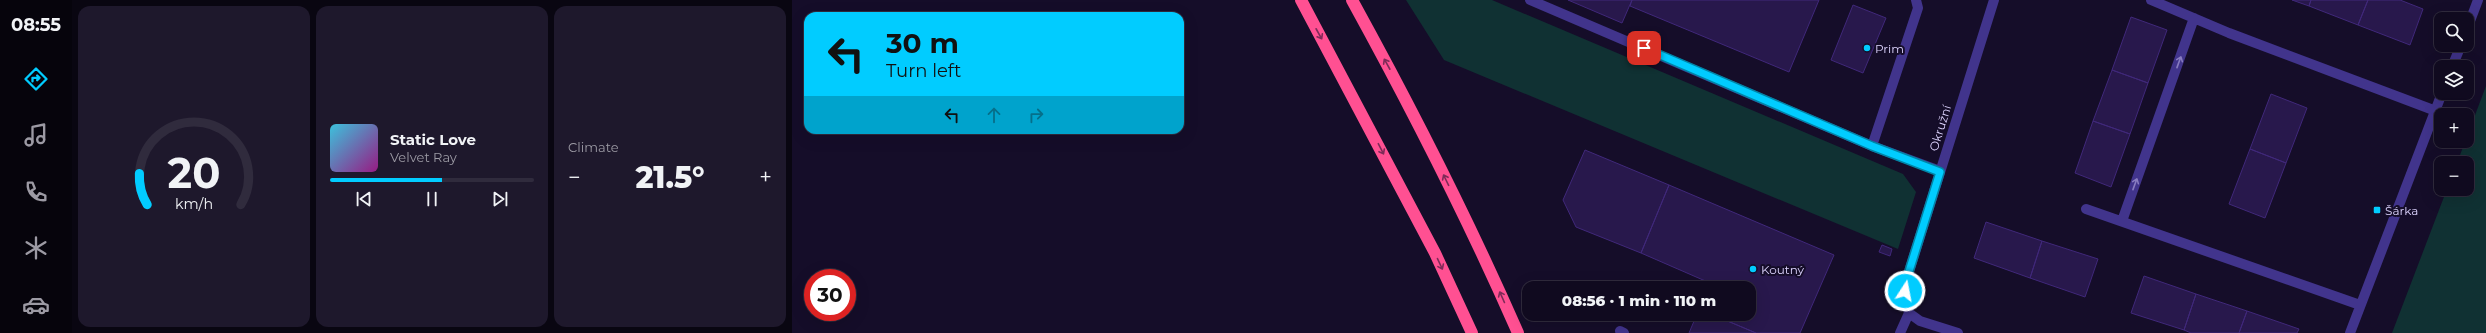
<!DOCTYPE html>
<html lang="en">
<head>
<meta charset="utf-8">
<style>
	body { margin:0; font-family:Montserrat,sans-serif; background:#1e182c; color:#f1f3f6; height:100vh; display:flex; flex-direction:column; font-size:15px; white-space:nowrap }
	* { box-sizing:border-box; margin:0 }
	p { font-size:13px; color:#9c9aa4 }
	.icon { flex:none; width:22px; height:22px; fill:none; stroke:currentColor; stroke-width:2; stroke-linecap:round; stroke-linejoin:round }
	.map { position:relative; flex:1; overflow:hidden }
	.drawer { display:flex; flex-direction:column; gap:6px; padding:6px; background:#090611; width:720px }
	.drawer>* { flex:none }
	.guide { position:absolute; left:12px; top:12px; width:380px; height:122px; border-radius:12px; box-shadow:0 4px 16px #0002,0 0 0 1px #302b3d; background:#01ccff; color:#111; overflow:hidden }
	.controls { position:absolute; left:1642px; top:12px; display:grid; gap:8px }
	.controls a { display:grid; place-items:center; width:40px; height:40px; border-radius:8px; background:#100a1f; box-shadow:0 4px 16px #0002,0 0 0 1px #302b3d; font-size:20px }
	.speed { position:absolute; left:12px; top:269px; display:flex; gap:8px; font-size:20px; font-weight:700; text-align:center }
	.speed>* { display:grid; place-content:center; width:52px; height:52px; border-radius:50%; background:#100a1f; box-shadow:0 4px 16px #0002,0 0 0 1px #302b3d; line-height:1 }
	.speed .limit { border:6px solid #d22; background:#fff; color:#111 }
	.pin { position:absolute; display:grid; place-items:center; width:34px; height:34px; color:#fff; margin:-17px; border-radius:8px; box-shadow:0 2px 6px #0006 }
	.me { position:absolute; width:44px; margin:-22px; rotate:11deg; stroke-linejoin:round; filter:drop-shadow(0 0 3px #0008) }
	.turn { display:flex; align-items:center; gap:14px; height:84px; padding:0 16px; font-size:18px }
	.turn .icon { width:52px; height:52px; stroke-width:2.5 }
	.turn b { display:block; font-size:28px; line-height:34px }
	.lanes { display:flex; align-items:center; height:38px; padding:0 16px; background:#0003; justify-content:center; gap:20px; direction:ltr }
	.lanes .off { opacity:.35 }
	.big { font-size:30px; font-weight:800; line-height:1.1 }
	.drawer .card { flex:1; display:flex; flex-direction:column; justify-content:center; gap:6px; min-width:0; padding:0 14px; border-radius:12px; background:#1e182c }
	.drawer .dial { align-items:center; gap:0 }
	.dial svg { height:104px; overflow:visible; fill:none; stroke:#302b3d; stroke-width:7; stroke-linecap:round; text-anchor:middle }
	.dial text { fill:#f1f3f6; stroke:none }
	.song { display:flex; align-items:center; gap:12px }
	.cover { width:48px; height:48px; border-radius:6px; background:linear-gradient(135deg,hsl(190 70% 55%),hsl(310 70% 35%)) }
	.played { height:4px; border-radius:2px; background:linear-gradient(90deg,#01ccff 55%,#302b3d 55%) }
	.keys { display:flex; justify-content:space-around; direction:ltr }
	.heat { display:flex; justify-content:space-between; align-items:center; font-size:22px; direction:ltr }
	.drawer .tiles { flex:1; display:grid; gap:6px; grid-template-columns:repeat(3,1fr) }
	.trip { position:absolute; left:730px; top:281px; width:234px; height:40px; border-radius:12px; background:#100a1f; box-shadow:0 4px 16px #0002,0 0 0 1px #302b3d; font-weight:800; line-height:40px; text-align:center }
	main { display:flex; flex:1; min-height:0 }
	.tabs { display:flex; flex-direction:column; width:72px; justify-content:space-around; align-items:center; background:#06040c; color:#9c9aa4 }
	.tabs .icon { width:28px; height:28px }
	.tabs .selected { color:#01ccff }
	.tabs b { font-size:18px; color:#f1f3f6 }
	.map>svg:first-child { display:block }
</style>
</head>
<body>
<main>
<nav class="tabs">
<b>08:55</b>
<svg class="icon selected" aria-label="directions" viewBox="0 0 24 24"><path d="M12 3l9 9-9 9-9-9zM9 14v-3h6M13 9l2 2-2 2"/></svg>
<svg class="icon" aria-label="music" viewBox="0 0 24 24"><path d="M9 18V5l10-2v13"/><circle cx="6" cy="18" r="3"/><circle cx="16" cy="16" r="3"/></svg>
<svg class="icon" aria-label="phone" viewBox="0 0 24 24"><path d="M5 4h4l2 5-3 2q2 4 5 5l2-3 5 2v4C11 20 4 13 5 4z"/></svg>
<svg class="icon" aria-label="climate" viewBox="0 0 24 24"><path d="M12 3v18M4 7l16 10M4 17L20 7"/></svg>
<svg class="icon" aria-label="car" viewBox="0 0 24 24"><path d="M5 17H2v-5l4-1 3-4h7l3 4 3 1v5h-3M9 17h6M6 11h13"/><circle cx="7" cy="17" r="2"/><circle cx="17" cy="17" r="2"/></svg>
</nav>
<section class="drawer">
<div class="tiles">
<div class="card dial"><svg viewBox="0 0 100 80">
<path d="M14 69A42 42 0 1 1 86 69"/>
<path d="M14 69A42 42 0 0 1 8 45" stroke="#01ccff"/>
<text x="50" y="56" font-size="32" font-weight="700">20</text>
<text x="50" y="72" font-size="11">km/h</text>
</svg></div>
<div class="card">
<div class="song"><i class="cover"></i><div><b>Static Love</b><p>Velvet Ray</p></div></div>
<div class="played"></div>
<div class="keys"><svg class="icon" aria-label="previous" viewBox="0 0 24 24"><path d="M18 5L8 12l10 7zM5 5v14"/></svg><svg class="icon" aria-label="pause" viewBox="0 0 24 24"><path d="M8 5v14M16 5v14"/></svg><svg class="icon" aria-label="next" viewBox="0 0 24 24"><path d="M6 5l10 7-10 7zM19 5v14"/></svg></div>
</div>
<div class="card"><p>Climate</p>
<div class="heat"><a>−</a><b class="big">21.5°</b><a>+</a></div>
</div>
</div>
</section>
<div class="map">
<svg width="1694" height="333" viewBox="0 0 1694 333">
	<rect width="100%" height="100%" fill="#150d29"/>
	<path fill="#103133" d="M614,0H700L1111,174L1124,192L1106,249L652,60Z
		M1694,86V333H1600L1655,189H1675V163H1665Z"/>
	<path fill="#28184c" stroke="#40287a" d="M776,0H840L830,23Z
		M840,0H1027L997,72L838,6Z
		M1500,0H1519L1517,6Z
		M1519,0H1576L1566,25L1517,6Z
		M1576,0H1608L1631,9L1618,45L1566,25Z
		M1061,5L1094,18L1071,73L1039,60Z
		M1339,17L1375,30L1356,83L1320,70Z
		M1320,70L1356,83L1338,134L1301,121Z
		M1479,94L1515,108L1494,163L1458,149Z
		M1301,121L1338,134L1319,187L1283,173Z
		M1458,149L1494,163L1473,218L1437,204Z
		M793,150L877,185L849,253L784,227L771,200Z
		M877,185L1042,255L1008,333H964L919,314H957V288H916L918,283L849,253Z
		M1194,222L1250,241L1238,278L1182,258Z
		M1250,241L1306,259L1293,297L1238,278Z
		M1090,245L1100,249L1098,256L1087,252Z
		M1352,276L1404,294L1392,330L1339,313Z
		M1404,294L1455,311L1447,333H1399L1392,330Z
		M1455,311L1507,329L1505,333H1447Z
		M905,314H919L964,333H897Z"/>
	<g fill="none" stroke-linecap="round" stroke-linejoin="round">
		<path stroke="#41348c" stroke-width="10" d="M738,0L1080,146L1148,171
			M1080,146L1126,8L1124,0
			M828,331L832,333"/>
		<path stroke="#41348c" stroke-width="10" d="M1359,0L1437,33L1644,111
			M1675,29L1686,0
			M1660,67L1669,45
			M1294,209L1568,305
			M1330,221L1402,18
			M1117,313L1128,321L1166,333
			M1108,333L1117,313L1113,299L1114,281L1202,0
			M1558,333L1650,93"/>
		<path stroke="#ff5092" stroke-width="12" d="M509,0L643,253L680,333
			M560,0C620,109 676,219 726,333"/>
	</g>
	<defs><path id="oneway-shaft" d="M-6 0H5M1.5-3L5.5 0L1.5 3" fill="none" stroke-width="1.6" stroke-linecap="round" stroke-linejoin="round"/></defs>
	<g stroke="#7e2b58">
		<use href="#oneway-shaft" transform="translate(527 34) rotate(61)"/>
		<use href="#oneway-shaft" transform="translate(595 64) rotate(-119)"/>
		<use href="#oneway-shaft" transform="translate(589 149) rotate(63)"/>
		<use href="#oneway-shaft" transform="translate(654 180) rotate(-116)"/>
		<use href="#oneway-shaft" transform="translate(648 264) rotate(65)"/>
		<use href="#oneway-shaft" transform="translate(710 297) rotate(-114)"/>
	</g>
	<g stroke="#887cc0">
		<use href="#oneway-shaft" transform="translate(1387 62) rotate(-70)"/>
		<use href="#oneway-shaft" transform="translate(1343 184) rotate(-70)"/>
	</g>
	<g fill="none" stroke-linecap="round" stroke-linejoin="round">
		<g stroke="#0185a6" stroke-width="10">
			<path id="route" d="M852,48L1080,146L1148,172L1114,281L1113,291"/>
		</g>
		<use href="#route" stroke="#01ccff" stroke-width="7"/>
	</g>
	<g fill="#01ccff" stroke="#150d29" stroke-width="1.5">
		<circle cx="1075" cy="48" r="4"/>
		<rect x="1581" y="206" width="8" height="8" rx="2"/>
		<circle cx="961" cy="269" r="4"/>
	</g>
	<g text-anchor="middle" dominant-baseline="central" stroke-width="4" stroke-linejoin="round" paint-order="stroke">
		<g font-size="12" fill="#ded5ff" stroke="#150d29" text-anchor="start">
			<text x="1083" y="48">Prim</text>
			<text x="1593" y="210">Šárka</text>
			<text x="969" y="269">Koutný</text>
		</g>
		<g font-size="12" fill="#ded5ff" stroke="#150d29">
			<text transform="translate(1148 128) rotate(-73)">Okružní</text>
		</g>
	</g>
</svg>
<div class="controls">
<a><svg class="icon" aria-label="search" viewBox="0 0 24 24"><circle cx="10" cy="10" r="6"/><path d="M15 15l6 6"/></svg></a>
<a><svg class="icon" aria-label="layers" viewBox="0 0 24 24"><path d="M12 4l9 5-9 5-9-5zM3 14l9 5 9-5"/></svg></a>
<a>+</a>
<a>−</a>
</div>
<div class="speed"><div class="limit">30</div></div>
<div class="pin" style="left:852px;top:48px;background:#d93025"><svg class="icon" aria-label="arrive" viewBox="0 0 24 24"><path d="M6 21V4h12l-3 4 3 4H6"/></svg></div>
<svg class="me" style="left:1113px;top:291px" viewBox="-20 -20 40 40"><circle r="17" fill="#01ccff" stroke="#fff" stroke-width="3"/><path d="M0-11L8 9 0 5-8 9z" fill="#fff"/></svg>
<div class="trip">08:56 · 1 min · 110 m</div>
<div class="guide">
<div class="turn"><svg class="icon" aria-label="left" viewBox="0 0 24 24"><path d="M17 20v-9H6M10 6l-5 5 5 5"/></svg><div><b>30 m</b>Turn left</div></div>
<div class="lanes"><svg class="icon" aria-label="left" viewBox="0 0 24 24"><path d="M17 20v-9H6M10 6l-5 5 5 5"/></svg><svg class="icon off" aria-label="ahead" viewBox="0 0 24 24"><path d="M12 20V5M6 11l6-6 6 6"/></svg><svg class="icon off" aria-label="right" viewBox="0 0 24 24"><path d="M7 20v-9h11M14 6l5 5-5 5"/></svg></div>
</div>
</div>
</main>
</body>
</html>
